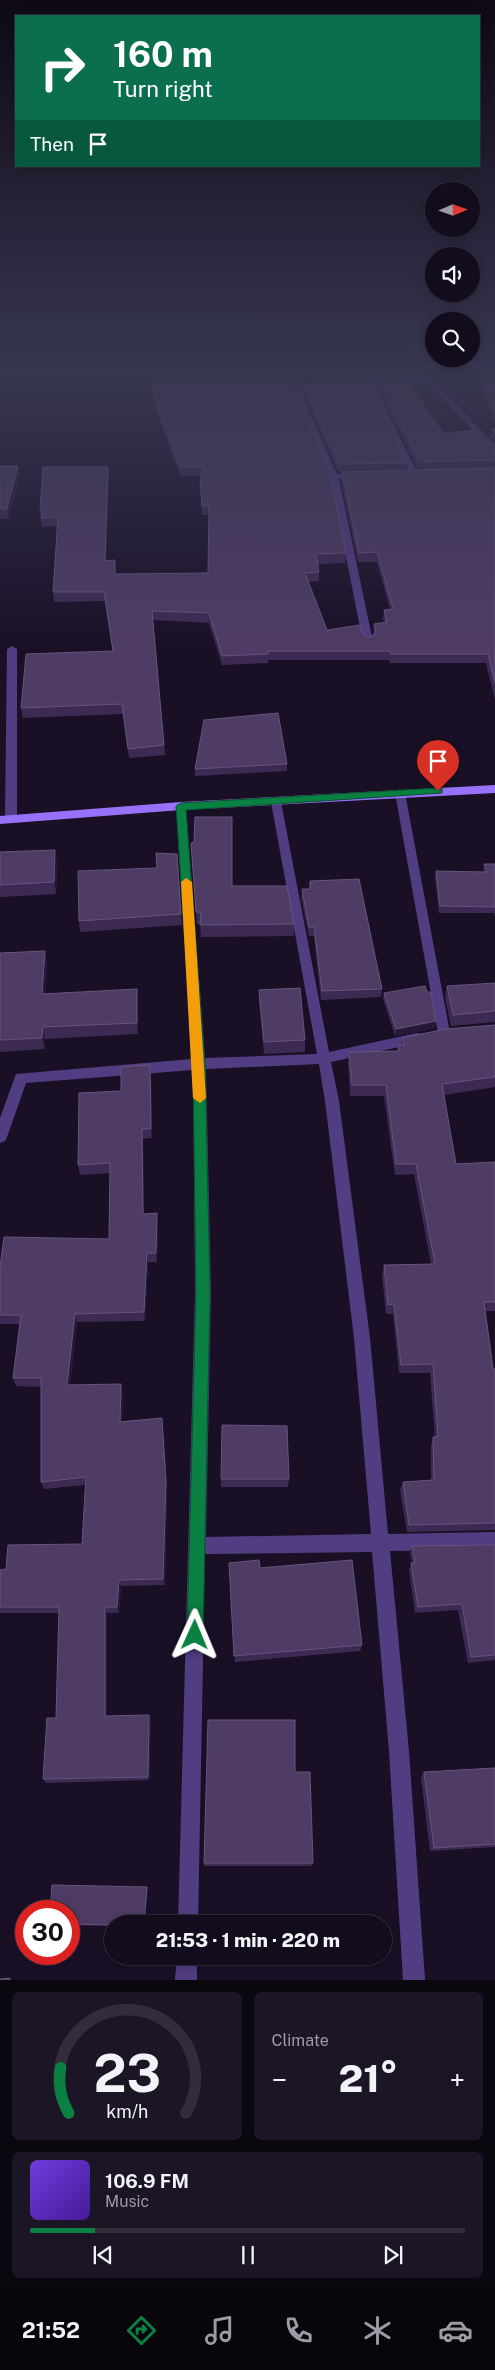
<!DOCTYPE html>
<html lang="en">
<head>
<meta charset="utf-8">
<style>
	body { margin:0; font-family:"Public Sans",sans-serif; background:#1c1525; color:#f1f3f6; height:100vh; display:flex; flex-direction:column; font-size:19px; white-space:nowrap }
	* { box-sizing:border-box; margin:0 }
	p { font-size:16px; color:#9d9ba3 }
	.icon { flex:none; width:28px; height:28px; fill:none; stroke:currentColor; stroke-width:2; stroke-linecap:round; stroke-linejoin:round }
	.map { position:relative; height:1980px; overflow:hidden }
	.panel { display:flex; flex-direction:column; gap:12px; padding:12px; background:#0a070f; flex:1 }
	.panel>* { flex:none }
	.top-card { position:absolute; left:15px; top:15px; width:465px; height:152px; border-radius:0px; box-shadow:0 2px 12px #0003,0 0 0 1px #322c3b; background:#0b6e4f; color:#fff; overflow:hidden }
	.needle { width:32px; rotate:88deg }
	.tools { position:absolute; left:425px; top:182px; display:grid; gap:10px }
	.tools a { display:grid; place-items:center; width:55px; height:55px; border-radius:50%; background:#130c1c; box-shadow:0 2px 12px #0003,0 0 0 1px #322c3b; font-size:25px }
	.speed { position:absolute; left:15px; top:1900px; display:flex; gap:10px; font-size:25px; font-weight:700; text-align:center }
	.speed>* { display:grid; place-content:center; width:65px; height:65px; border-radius:50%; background:#130c1c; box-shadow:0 2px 12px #0003,0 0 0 1px #322c3b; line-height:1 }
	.speed .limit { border:8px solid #d22; background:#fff; color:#111 }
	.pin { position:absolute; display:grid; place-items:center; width:42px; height:42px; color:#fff; margin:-51px -21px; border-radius:50% 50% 50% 0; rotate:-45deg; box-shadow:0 0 5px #0007 }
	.pin .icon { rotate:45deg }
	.me { position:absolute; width:55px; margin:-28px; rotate:1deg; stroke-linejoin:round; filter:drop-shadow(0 0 4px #0008) }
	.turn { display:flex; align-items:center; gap:18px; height:105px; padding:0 15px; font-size:22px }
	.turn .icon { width:65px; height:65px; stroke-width:2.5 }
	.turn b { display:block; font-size:35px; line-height:42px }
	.then { display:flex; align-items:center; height:48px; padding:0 15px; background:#0003; gap:10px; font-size:19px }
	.big { font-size:38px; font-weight:800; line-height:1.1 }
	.panel .widget { flex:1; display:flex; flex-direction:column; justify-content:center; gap:8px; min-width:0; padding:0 18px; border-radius:8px; background:#1c1525 }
	.panel .dial { align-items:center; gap:0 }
	.dial svg { height:130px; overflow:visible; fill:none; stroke:#322c3b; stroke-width:7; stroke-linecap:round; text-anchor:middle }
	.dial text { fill:#f1f3f6; stroke:none }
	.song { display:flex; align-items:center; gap:15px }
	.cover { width:60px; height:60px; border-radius:8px; background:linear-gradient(135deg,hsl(260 70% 55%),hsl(260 70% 35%)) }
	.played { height:5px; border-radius:2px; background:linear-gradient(90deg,#0b8043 15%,#322c3b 15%) }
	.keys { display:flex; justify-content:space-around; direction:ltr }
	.heat { display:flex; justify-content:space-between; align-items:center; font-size:28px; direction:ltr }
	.panel .tiles { flex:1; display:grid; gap:12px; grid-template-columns:1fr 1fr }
	.widget:last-child { grid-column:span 2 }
	.trip { position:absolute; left:104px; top:1915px; width:288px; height:50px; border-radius:25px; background:#130c1c; box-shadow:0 2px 12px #0003,0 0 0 1px #322c3b; font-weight:800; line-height:50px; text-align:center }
	.menu { display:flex; height:80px; justify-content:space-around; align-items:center; background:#08050b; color:#9d9ba3 }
	.menu .icon { width:35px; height:35px }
	.menu .active { color:#0b8043 }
	.menu b { font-size:22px; color:#f1f3f6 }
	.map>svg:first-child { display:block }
</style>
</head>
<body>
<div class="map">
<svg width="495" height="1980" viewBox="0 0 495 1980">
	<rect width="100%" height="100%" fill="#191026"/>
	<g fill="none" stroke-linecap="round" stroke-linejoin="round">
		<path fill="#523d83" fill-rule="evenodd" d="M0,372H6L0,377Z
			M431,377L495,446V453L426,381L374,383L418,474L414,476L410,474L367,384H353L349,382C356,378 420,376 431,377Z
			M321,383L325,385L324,387L305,391L302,395L337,474H358L362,476L358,478L339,479L373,642L368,645L363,642L330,477L294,395L299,387Z
			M12,646L17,649V819L11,823L5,819L7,649Z
			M400,789L405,793L450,1033L449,1037H439L438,1033L395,793Z
			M276,798L281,802L329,1052L417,1033L422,1034L423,1038L422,1042L417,1043L331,1062L339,1101L370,1338L388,1534L495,1532V1550L390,1551L409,1751L425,1980H403L389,1751L372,1552L205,1554L198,1924H178L195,1292L193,1070L26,1083L7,1137L5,1141L0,1143V1118L16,1074L192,1059L176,806L177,803L181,802L186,806L205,1058L317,1054L271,802ZM319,1064L325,1101L354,1338L371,1534L206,1537L211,1292L206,1069Z
			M177,1956H197V1980H175Z"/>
		<path fill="#9871fa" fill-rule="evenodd" d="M495,785V793L181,810L0,824V816L181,802Z"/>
	</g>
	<path fill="#3d2a53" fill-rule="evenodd" d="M152,372H403V375L412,380L411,387L443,433L495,445V700L486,663H390L389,660H268V663L222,665L209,623L153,620L165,755L129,758L123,714L23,718L21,708L113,651L105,601L54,602L53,592L57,526L42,527L40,509L108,467L109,476L106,561L116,570V574L208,573L209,515H202L200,479L201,476H180L157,413L151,390V381ZM367,377H378L377,385L418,470H406L407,463ZM302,385H306L304,387V395L338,472H342L341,481L358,562H377L390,609L384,610L383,619L384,622L374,624L373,635L370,637L363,634L327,630L308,582L319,581V572L318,564L345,563L346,553L295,392Z
		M473,372H495V424Z
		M495,428V443L490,437L491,429Z
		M0,466H18L19,476L9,519H0Z
		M287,764V771L195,776V769Z
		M0,852L57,862L56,894L0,897Z
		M156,853L177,854L182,925L80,932L79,921L157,868Z
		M192,855L232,886L294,924V936L201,937L200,924H197Z
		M484,864H495V917L494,913H439L435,878L436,871L483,872Z
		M310,881L382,989L381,997L321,1000L314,936H309L301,898L302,889H309Z
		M45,951L47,963L45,993L138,1001V1034L45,1039V1049L0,1052V953Z
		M495,983V1022L451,1026L445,997L447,986Z
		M259,990L305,1040V1052L264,1054L259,1002Z
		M384,993L435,1028L395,1036L383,999Z
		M495,1025V1087L444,1095L456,1164L495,1162V1311H485L493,1369H495V1530L407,1532L400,1490L403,1482L431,1480V1445L433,1437H435L430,1373H399L393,1314H386L382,1275L384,1265L431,1264L414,1174L395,1175L384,1096H350L348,1063L349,1052L397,1051L398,1045L401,1044L402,1038Z
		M151,1075L152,1138L143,1139L144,1214L158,1222L157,1262H148L145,1321L77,1322L70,1385L123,1392L122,1421L162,1418L167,1488L165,1585L121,1586L119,1613H107V1716L149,1715L151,1719L149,1780L46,1783L43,1779L56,1718L59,1613H0V1570L6,1569L82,1544L85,1485L44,1489L41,1482V1387L16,1386L13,1378L20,1324H0V1267L109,1239L110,1173L80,1175L78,1165L121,1091Z
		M221,1479H289L288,1487H221Z
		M495,1545V1660L468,1663L458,1610L415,1613L409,1570L412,1563L410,1553L412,1546Z
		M229,1563L260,1568L362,1645L360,1651L235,1662Z
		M495,1768V1847L430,1851L421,1777L424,1772Z
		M295,1772L313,1863L311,1866H204V1863Z
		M147,1887L148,1888L112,1924V1926L69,1925V1911Z"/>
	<path fill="#271839" d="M339,372H369V377L302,385L292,395V386L302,377Z
		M18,466L19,476L9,519L7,509Z
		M108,467L109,476L106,570L105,561Z
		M55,850L57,862L56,894L54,882Z
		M45,951L47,963L45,1005L42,994Z
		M137,989L138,1001V1034L137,1023Z
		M436,1021L435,1028L395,1036L396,1029Z
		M43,1027L45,1039V1049L42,1038Z
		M150,1065L151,1075L152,1138L151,1129Z
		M142,1129L143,1139L144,1223L143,1214Z
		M157,1213L158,1222L157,1262L156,1253Z
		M147,1253L148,1262L145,1321L144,1312Z
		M75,1314L77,1322L69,1393L67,1385Z
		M121,1384L123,1392L122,1429L120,1422Z
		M162,1418L167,1488L165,1585L163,1579Z
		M119,1580L121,1586L119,1613L117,1607Z
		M105,1607L107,1613V1721L105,1716Z
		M149,1715L151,1719L149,1780L148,1777Z
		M147,1887L148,1888L145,1924H144Z"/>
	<path fill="#4f3c65" stroke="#66547d" d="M152,372H339L302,377L292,386L329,469L346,553L316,554L319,572L305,573L327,630L360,625L363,634L370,637L376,633L374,624L387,622L384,610L393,609L377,552L359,553L342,472L495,468V683L488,654H391L390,651H268V654L222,656L209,613L152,611L164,745L128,749L122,704L21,708L26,654L113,651L104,592H53L58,517L41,518L42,509H40L43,467H108L105,561L115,560V574L208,573L209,506H202L200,479L204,467H180L157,405L151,381Z
		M478,372H495V412Z
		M408,375L412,380L407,381L443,433L480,430L495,445V460L419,462L378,376Z
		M366,377L407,463L339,464L304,387L306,385Z
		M495,428V433L491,429Z
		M0,466H18L7,509H0Z
		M278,713L287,764L195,769L204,720Z
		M195,817H232V886H287L294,924L200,925L201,912H196L191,843L194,842Z
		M55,850L54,882L0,885V852Z
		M156,853L177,854L181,914L79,921L78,871L157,868Z
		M484,864H495V907L440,906L436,871L487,872Z
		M359,879L382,989L322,991L314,927H309L302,889H310V881Z
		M45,951L42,994L137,989V1023L43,1027L42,1038L0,1040V953Z
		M495,983V1011L453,1015L447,986Z
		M425,986L427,992H431L436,1021L396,1029L384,993Z
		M300,988L305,1040L264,1042L259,990Z
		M495,1025V1077L442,1084L456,1164L495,1162V1302H484L493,1369H495V1523L409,1525L403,1482L434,1480L433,1437H438L433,1364L401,1365L394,1304L388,1305L384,1265L435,1264L416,1164H396L386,1085H352L349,1052L399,1051L398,1045L404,1044L402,1038L446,1029Z
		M150,1065L151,1129H142L143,1214L157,1213L156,1253H147L144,1312L75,1314L67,1385L121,1384L120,1422L162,1418L166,1481L163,1579L119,1580L117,1607H105V1716L149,1715L148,1777L43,1779L47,1718H56L59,1607H0V1570L6,1569L8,1545L82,1544L86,1477L41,1482V1378H13L21,1315H0V1267L4,1237L109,1239L110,1163L78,1165L79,1093L121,1091V1067Z
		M222,1425L287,1426L289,1479H221Z
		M495,1545V1655L471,1657L462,1604L418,1607L411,1563H415L412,1546Z
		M259,1560L260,1568L352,1560L362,1645L234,1656L229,1563Z
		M208,1720H295V1772H310L313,1863H204Z
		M495,1768V1844L434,1848L424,1772Z
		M52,1885L147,1887L144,1924H112V1925L69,1924V1911H50Z
		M10,1978V1980H0V1979Z"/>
	<linearGradient id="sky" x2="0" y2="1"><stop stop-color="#0e0915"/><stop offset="0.57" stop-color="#383752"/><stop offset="1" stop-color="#383752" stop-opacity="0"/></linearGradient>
	<rect width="495" height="649" fill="url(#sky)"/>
	<path fill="#0b8043" stroke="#07532c" d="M438,788L442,789V793L186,810L205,1064L210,1292L203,1635L201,1641L195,1643L189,1641L187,1635L196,1292L193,1064L176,806L181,803Z"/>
	<path fill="#f59e0b" d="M186,878L192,882L206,1098L200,1103L193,1098L181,882Z"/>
</svg>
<div class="tools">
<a><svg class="needle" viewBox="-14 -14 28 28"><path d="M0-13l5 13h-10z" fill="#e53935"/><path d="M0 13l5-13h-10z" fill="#9d9ba3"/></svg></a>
<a><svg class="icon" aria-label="sound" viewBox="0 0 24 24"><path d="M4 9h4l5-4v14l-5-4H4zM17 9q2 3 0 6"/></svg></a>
<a><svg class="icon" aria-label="search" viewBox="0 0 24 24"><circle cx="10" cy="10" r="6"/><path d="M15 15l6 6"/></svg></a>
</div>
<div class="speed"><div class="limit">30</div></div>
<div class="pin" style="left:438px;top:791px;background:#d93025"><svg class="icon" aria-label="arrive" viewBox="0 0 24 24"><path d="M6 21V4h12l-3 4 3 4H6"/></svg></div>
<svg class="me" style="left:195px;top:1635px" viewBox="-20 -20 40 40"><path d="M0-17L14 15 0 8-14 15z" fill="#0b8043" stroke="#fff" stroke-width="4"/></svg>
<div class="trip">21:53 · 1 min · 220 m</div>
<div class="top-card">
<div class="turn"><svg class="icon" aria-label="right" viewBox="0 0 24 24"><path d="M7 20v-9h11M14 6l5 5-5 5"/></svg><div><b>160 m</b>Turn right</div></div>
<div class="then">Then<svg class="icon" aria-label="arrive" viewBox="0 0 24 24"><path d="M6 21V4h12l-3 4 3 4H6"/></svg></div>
</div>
</div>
<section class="panel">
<div class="tiles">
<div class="widget dial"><svg viewBox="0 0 100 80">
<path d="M14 69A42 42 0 1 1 86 69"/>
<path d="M14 69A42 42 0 0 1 9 41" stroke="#0b8043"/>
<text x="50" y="56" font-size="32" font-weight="700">23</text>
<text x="50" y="72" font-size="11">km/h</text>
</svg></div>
<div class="widget"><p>Climate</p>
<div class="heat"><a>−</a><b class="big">21°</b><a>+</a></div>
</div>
<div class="widget">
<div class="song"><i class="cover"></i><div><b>106.9 FM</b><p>Music</p></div></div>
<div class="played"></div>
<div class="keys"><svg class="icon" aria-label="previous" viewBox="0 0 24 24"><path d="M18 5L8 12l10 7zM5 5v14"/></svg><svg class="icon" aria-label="pause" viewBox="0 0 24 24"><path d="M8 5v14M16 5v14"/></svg><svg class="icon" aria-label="next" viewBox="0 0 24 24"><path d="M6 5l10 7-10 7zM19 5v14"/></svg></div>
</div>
</div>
</section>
<nav class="menu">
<b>21:52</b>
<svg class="icon active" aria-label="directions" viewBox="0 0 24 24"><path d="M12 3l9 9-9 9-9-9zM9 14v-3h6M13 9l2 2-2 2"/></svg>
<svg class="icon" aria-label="music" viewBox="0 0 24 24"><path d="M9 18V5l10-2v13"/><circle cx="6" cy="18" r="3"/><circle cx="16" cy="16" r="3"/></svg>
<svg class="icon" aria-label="phone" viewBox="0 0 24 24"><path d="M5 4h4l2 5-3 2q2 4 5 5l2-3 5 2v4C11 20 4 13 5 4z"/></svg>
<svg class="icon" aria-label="climate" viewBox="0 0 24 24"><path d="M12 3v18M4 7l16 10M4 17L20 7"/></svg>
<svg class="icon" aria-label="car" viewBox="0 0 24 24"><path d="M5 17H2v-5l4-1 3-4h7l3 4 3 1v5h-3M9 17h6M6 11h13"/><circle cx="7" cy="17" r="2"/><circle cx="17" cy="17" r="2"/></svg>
</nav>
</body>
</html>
